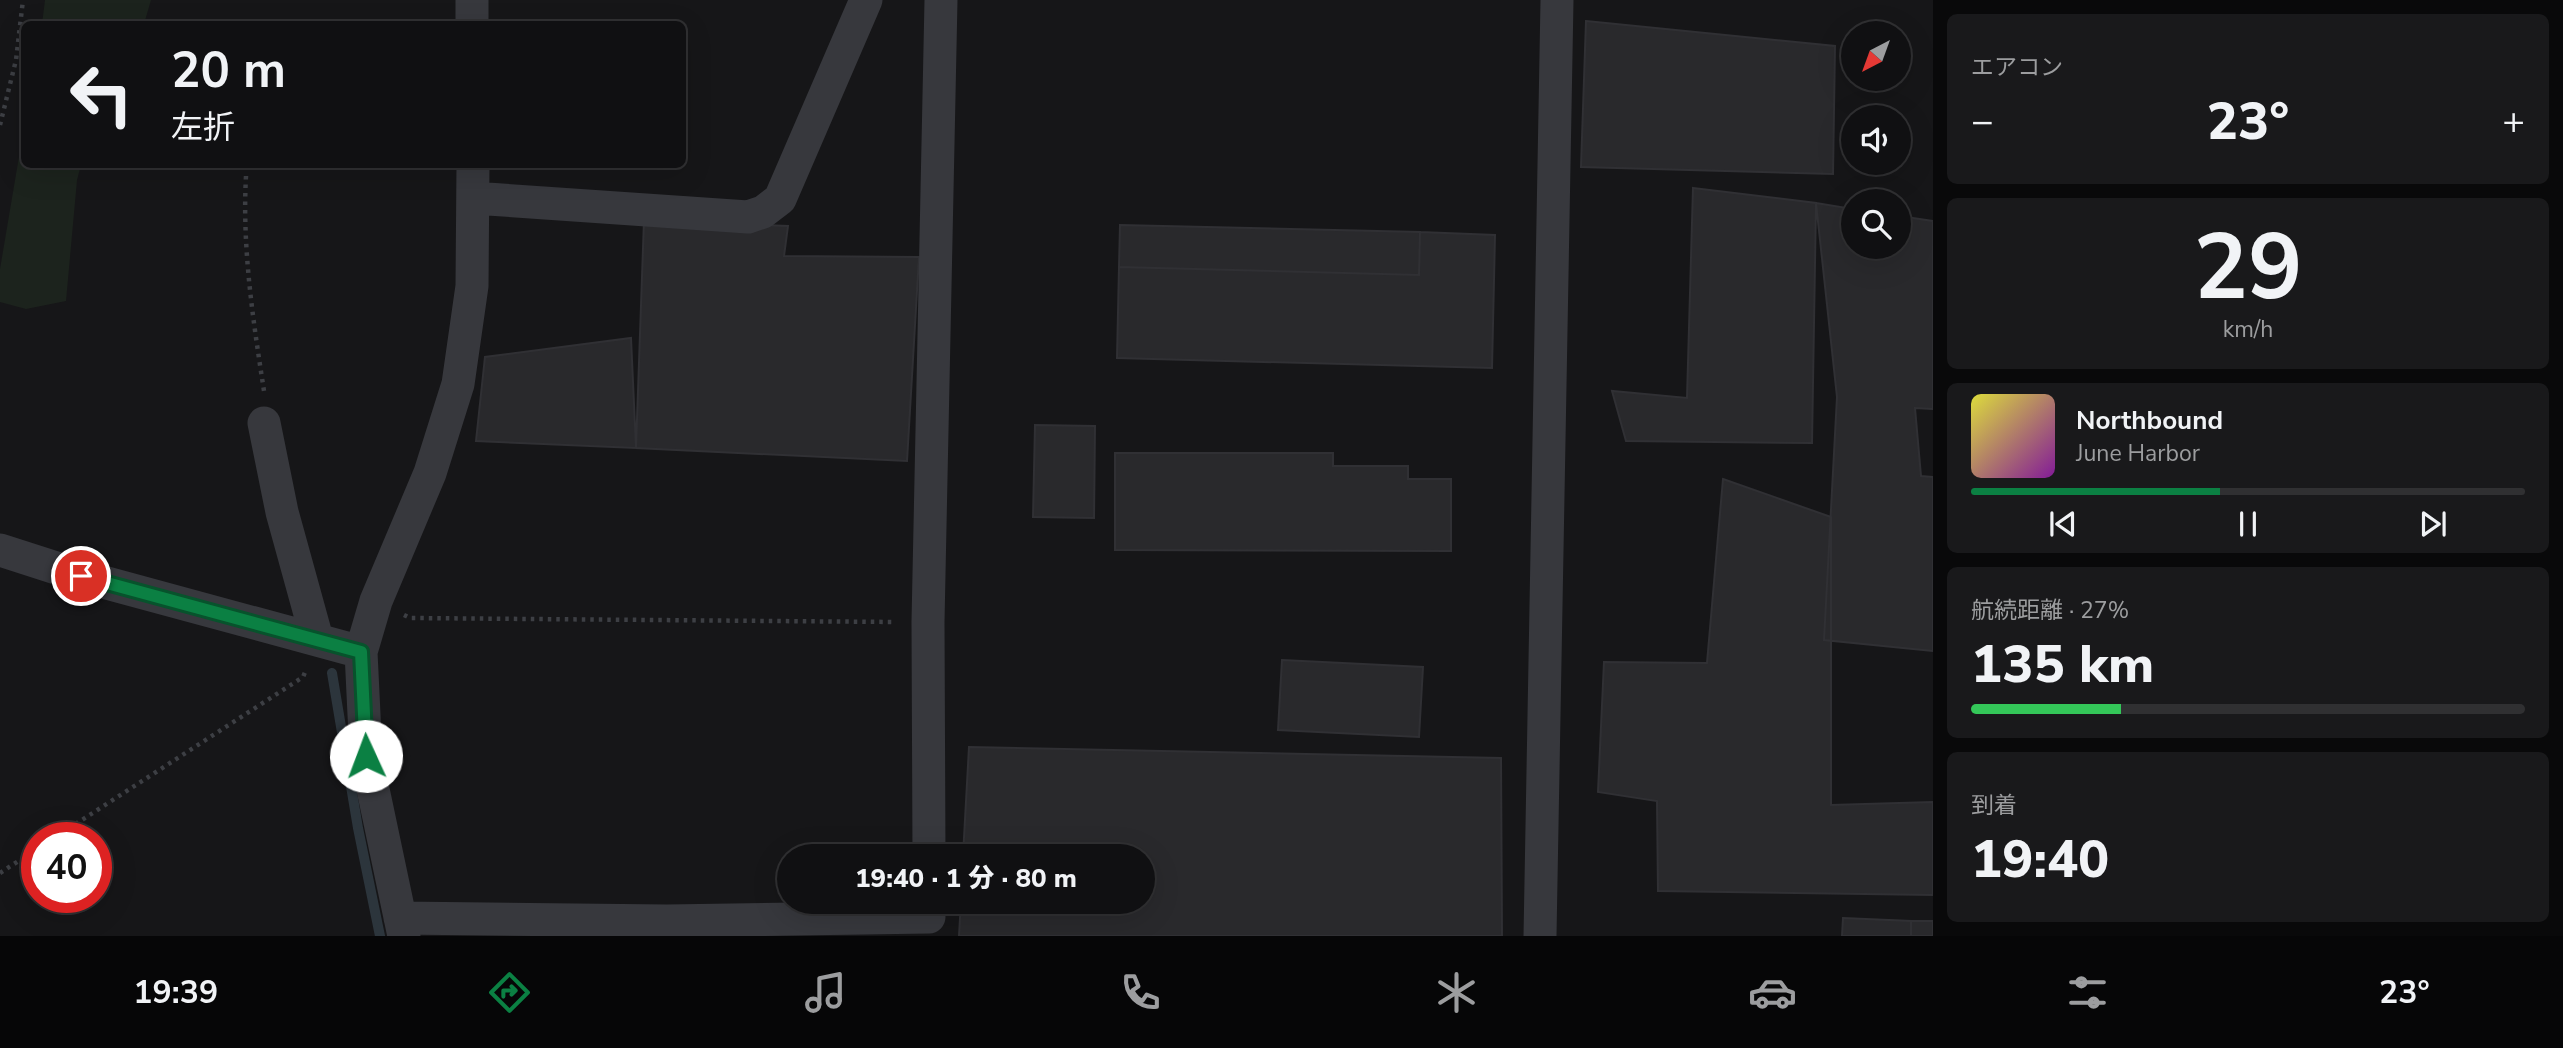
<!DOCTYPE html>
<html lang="ja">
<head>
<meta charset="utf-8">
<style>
	body { margin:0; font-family:"Nunito Sans","Noto Sans JP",sans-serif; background:#19191b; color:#f1f3f6; height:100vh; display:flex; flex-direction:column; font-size:26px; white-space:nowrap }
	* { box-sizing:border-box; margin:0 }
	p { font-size:23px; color:#9c9d9f }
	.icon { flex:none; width:38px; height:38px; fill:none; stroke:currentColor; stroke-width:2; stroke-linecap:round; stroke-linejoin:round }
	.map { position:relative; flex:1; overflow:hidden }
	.drawer { display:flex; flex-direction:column; gap:14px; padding:14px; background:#09090a; width:630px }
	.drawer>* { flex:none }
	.guide { position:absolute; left:21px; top:21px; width:665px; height:147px; border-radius:10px; box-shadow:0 7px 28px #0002,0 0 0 2px #303032; background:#101012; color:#f1f3f6; overflow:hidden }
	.needle { width:46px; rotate:221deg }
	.buttons { position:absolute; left:1841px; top:21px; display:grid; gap:14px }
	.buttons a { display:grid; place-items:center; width:70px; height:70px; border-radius:50%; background:#101012; box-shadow:0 7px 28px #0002,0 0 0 2px #303032; font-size:35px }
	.speed { position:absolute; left:21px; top:822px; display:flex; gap:14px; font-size:35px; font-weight:700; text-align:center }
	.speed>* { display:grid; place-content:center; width:91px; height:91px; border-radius:50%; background:#101012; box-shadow:0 7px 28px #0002,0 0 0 2px #303032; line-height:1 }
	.speed .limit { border:10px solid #d22; background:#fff; color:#111 }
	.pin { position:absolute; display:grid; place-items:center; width:60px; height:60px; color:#fff; margin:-30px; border:4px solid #fff; border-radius:50%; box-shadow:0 2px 7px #0007 }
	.me { position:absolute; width:77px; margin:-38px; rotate:358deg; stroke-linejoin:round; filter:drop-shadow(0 0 5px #0008) }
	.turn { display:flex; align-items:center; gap:24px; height:147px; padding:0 35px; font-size:32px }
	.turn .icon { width:91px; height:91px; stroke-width:2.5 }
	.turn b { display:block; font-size:49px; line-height:60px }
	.big { font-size:52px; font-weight:800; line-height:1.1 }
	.drawer .tile { flex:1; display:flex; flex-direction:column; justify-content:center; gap:10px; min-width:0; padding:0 24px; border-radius:10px; background:#19191b }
	.drawer .dial { align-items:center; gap:0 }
	.dial b { font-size:91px; line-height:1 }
	.song { display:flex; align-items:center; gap:21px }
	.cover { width:84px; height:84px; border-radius:10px; background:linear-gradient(135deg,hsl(60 70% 55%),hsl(290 70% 35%)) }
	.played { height:7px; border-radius:4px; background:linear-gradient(90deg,#0b8043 45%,#303032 45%) }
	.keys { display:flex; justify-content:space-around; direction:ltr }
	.heat { display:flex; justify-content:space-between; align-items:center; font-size:38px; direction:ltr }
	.charge { height:10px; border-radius:5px; background:linear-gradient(90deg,#34c759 27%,#303032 0) }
	.trip { position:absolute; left:777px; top:844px; width:378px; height:70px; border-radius:35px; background:#101012; box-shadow:0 7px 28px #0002,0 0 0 2px #303032; font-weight:800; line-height:70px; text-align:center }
	.tabs { display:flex; height:112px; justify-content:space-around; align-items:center; background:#060607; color:#9c9d9f }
	.tabs .icon { width:49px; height:49px }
	.tabs .current { color:#0b8043 }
	.tabs b { font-size:32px; color:#f1f3f6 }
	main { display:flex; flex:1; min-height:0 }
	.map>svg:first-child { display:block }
</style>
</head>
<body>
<main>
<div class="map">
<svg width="1933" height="936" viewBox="0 0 1933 936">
	<rect width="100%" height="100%" fill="#161618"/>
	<path fill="#1c231d" d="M45,0H151L144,24H42Z
		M24,127V164L81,165L77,180L66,301L26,309L0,302V269Z"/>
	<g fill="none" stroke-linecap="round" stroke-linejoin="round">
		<path stroke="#2c353c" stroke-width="10" d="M332,673L358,828L380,936"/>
	</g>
	<path fill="#29292c" stroke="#303034" stroke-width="2" d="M1586,21L1835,46L1833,174L1581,167Z
		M1693,188L1816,203L1812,443L1626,441L1612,391L1687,398Z
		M1816,203L1853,209V247H1899V216L1933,221V409L1915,408L1921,476L1933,477V651L1824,640L1837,397Z
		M644,220L788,226L784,256L919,257L907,461L636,448Z
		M1120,225L1420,232L1419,275L1119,267Z
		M1420,232L1495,235L1492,368L1117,358L1119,267L1419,275Z
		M631,338L636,448L476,441L485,357Z
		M1035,425L1095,426L1094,518L1033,517Z
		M1115,453H1333V466H1408V479H1451V551L1115,550Z
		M1723,479L1831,517V805L1933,802V895L1658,891L1657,801L1598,792L1604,662L1707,663Z
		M1282,660L1423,667L1419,737L1278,730Z
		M969,747L1501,758L1502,936H959L961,901H1143V856H963Z
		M1843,918L1911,921V936H1842Z
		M1911,921H1933V936H1911Z"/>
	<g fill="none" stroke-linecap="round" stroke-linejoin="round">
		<path stroke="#3d3f44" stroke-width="4.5" stroke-dasharray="3.5 5" stroke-linecap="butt" d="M0,125L16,60L23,0
			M246,176C242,248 253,320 264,391
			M404,615L410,618L895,622
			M54,838L303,677L306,670
			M0,873L37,849"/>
		<path stroke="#37383d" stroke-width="33" d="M472,0V24
			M473,198L748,217L763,212L780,199L866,0
			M264,423L282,512L317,639
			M0,550L81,576L361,652
			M929,856L928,622L941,0
			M400,918L667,921L929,917
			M404,936L366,756L361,652L376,601L430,473L458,384L472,286L473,164
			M1540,936L1557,0"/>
	</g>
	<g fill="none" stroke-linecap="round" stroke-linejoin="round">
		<g stroke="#07532c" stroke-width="18">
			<path id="route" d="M81,576L361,652L366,756"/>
		</g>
		<use href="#route" stroke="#0b8043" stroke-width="12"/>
	</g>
</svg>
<div class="buttons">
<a><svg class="needle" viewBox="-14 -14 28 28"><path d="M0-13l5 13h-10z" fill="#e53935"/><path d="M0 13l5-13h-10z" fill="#9c9d9f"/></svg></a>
<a><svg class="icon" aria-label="sound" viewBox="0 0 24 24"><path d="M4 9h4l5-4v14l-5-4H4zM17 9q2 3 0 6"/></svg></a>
<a><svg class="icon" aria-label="search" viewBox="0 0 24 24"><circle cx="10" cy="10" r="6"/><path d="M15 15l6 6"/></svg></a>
</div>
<div class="speed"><div class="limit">40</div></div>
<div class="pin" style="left:81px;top:576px;background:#d93025"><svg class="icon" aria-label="arrive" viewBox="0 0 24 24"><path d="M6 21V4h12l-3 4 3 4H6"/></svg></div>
<svg class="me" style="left:366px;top:756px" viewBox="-20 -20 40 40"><circle r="19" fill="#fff"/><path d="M0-13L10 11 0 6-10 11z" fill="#0b8043"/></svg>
<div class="trip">19:40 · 1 分 · 80 m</div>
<div class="guide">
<div class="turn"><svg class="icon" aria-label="left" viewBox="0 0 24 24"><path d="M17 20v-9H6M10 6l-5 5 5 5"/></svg><div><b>20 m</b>左折</div></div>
</div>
</div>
<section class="drawer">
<div class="tile"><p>エアコン</p>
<div class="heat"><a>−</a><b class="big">23°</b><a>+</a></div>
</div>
<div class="tile dial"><b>29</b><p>km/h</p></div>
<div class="tile">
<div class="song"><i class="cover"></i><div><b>Northbound</b><p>June Harbor</p></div></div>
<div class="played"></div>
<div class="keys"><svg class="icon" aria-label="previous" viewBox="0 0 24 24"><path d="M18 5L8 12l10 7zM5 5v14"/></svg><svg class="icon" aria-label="pause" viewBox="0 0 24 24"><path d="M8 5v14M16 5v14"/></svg><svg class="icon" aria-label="next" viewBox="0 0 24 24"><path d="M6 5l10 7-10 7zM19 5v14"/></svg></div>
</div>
<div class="tile"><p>航続距離 · 27%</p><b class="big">135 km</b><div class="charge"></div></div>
<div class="tile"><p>到着</p><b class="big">19:40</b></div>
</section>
</main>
<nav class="tabs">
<b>19:39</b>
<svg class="icon current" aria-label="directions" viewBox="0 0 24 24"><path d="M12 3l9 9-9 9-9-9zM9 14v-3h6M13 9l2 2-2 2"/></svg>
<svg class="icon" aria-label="music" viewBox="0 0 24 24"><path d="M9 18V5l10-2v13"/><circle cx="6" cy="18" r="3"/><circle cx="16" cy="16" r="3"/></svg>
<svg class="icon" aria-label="phone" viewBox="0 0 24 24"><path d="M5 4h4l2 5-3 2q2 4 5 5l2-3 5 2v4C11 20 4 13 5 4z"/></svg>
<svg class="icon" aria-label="climate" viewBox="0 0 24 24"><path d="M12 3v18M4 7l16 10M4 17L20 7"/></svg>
<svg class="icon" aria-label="car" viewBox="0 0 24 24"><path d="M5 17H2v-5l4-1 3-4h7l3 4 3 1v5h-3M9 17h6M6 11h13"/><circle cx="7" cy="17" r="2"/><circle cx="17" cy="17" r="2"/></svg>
<svg class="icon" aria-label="filters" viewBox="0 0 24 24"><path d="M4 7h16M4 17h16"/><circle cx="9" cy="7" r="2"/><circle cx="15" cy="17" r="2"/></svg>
<b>23°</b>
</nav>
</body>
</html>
